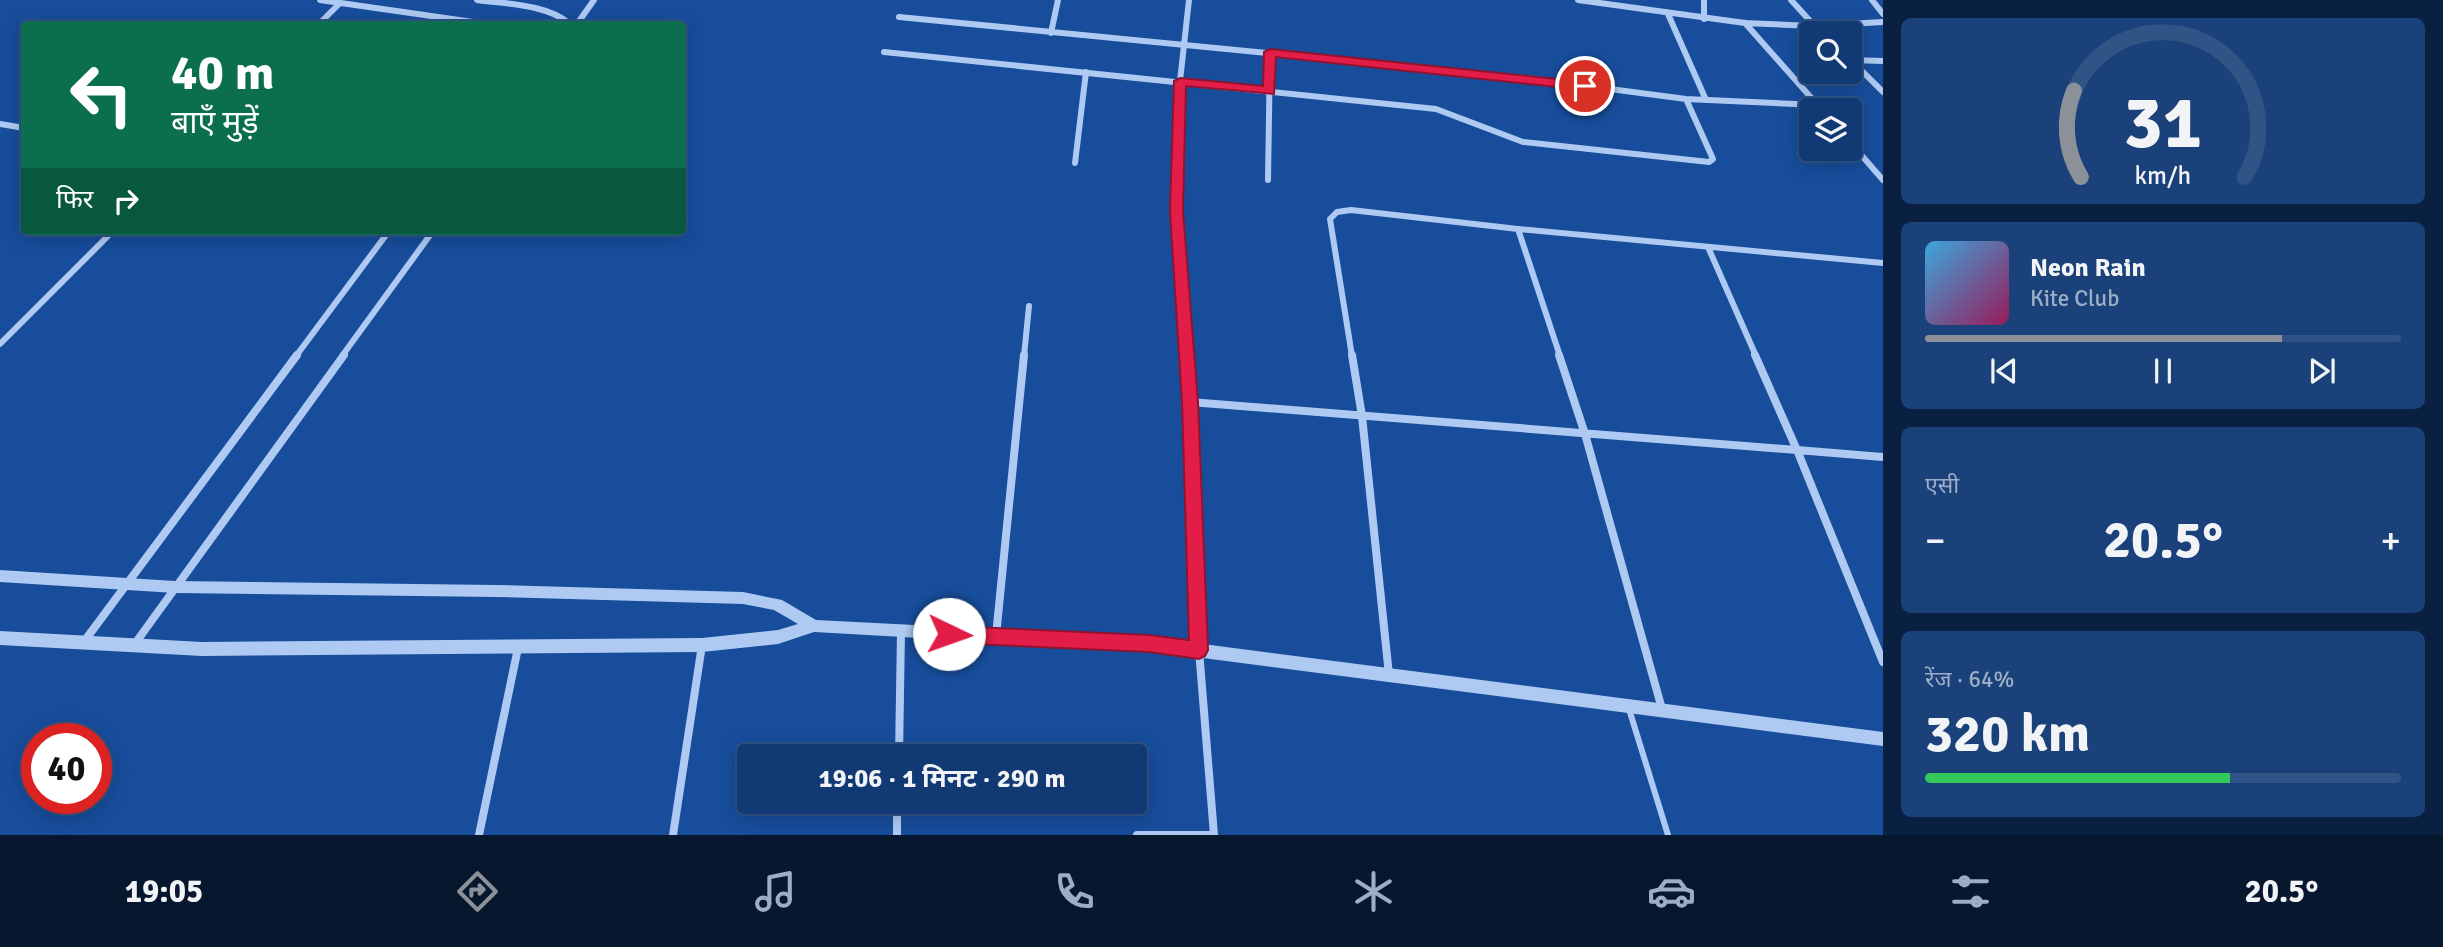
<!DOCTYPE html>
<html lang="hi">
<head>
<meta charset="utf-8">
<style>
	body { margin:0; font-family:Signika,"Noto Sans Devanagari",sans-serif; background:#1a4179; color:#f1f3f6; height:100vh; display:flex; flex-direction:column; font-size:26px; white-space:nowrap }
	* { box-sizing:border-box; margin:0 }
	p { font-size:23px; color:#9cadc5 }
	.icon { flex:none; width:38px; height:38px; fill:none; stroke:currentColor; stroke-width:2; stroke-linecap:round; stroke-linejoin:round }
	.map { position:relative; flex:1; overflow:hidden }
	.side { display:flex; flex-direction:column; gap:18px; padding:18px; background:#092040; width:560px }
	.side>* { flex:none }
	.hud { position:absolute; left:21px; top:21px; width:665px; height:214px; border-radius:7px; box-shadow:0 4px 18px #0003,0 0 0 2px #305486; background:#0b6e4f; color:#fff; overflow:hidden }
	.controls { position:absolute; left:1799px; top:21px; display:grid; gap:14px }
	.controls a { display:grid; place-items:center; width:63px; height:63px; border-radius:7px; background:#113a74; box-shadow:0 4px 18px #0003,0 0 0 2px #305486; font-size:35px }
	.speed { position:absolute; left:21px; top:723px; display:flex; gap:14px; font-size:35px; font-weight:700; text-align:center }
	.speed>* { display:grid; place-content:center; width:91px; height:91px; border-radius:50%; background:#113a74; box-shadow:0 4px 18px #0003,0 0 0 2px #305486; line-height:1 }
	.speed .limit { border:10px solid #d22; background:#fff; color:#111 }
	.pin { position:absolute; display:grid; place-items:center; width:60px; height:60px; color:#fff; margin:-30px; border:4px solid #fff; border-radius:50%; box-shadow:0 2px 7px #0007 }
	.me { position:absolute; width:77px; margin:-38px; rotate:93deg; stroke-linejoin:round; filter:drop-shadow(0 0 5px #0008) }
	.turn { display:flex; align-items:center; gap:24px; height:147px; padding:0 35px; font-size:32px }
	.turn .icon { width:91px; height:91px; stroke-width:2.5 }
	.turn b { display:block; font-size:49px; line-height:60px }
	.then { display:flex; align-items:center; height:66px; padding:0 35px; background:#0003; gap:14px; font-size:26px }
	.big { font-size:52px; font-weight:700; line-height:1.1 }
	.side .widget { flex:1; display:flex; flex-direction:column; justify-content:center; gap:10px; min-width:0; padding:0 24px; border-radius:10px; background:#1a4179 }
	.side .dial { align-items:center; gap:0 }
	.dial svg { height:182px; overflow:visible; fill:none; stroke:#305486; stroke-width:7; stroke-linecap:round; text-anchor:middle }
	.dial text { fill:#f1f3f6; stroke:none }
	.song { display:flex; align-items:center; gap:21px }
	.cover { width:84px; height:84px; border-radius:10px; background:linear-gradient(135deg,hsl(200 70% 55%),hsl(330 70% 35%)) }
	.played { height:7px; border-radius:4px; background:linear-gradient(90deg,#8c9099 75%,#305486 75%) }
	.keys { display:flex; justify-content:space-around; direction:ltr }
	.heat { display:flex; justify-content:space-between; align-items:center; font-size:38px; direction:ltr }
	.charge { height:10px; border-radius:5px; background:linear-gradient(90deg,#34c759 64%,#305486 0) }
	.trip { position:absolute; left:737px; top:744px; width:410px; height:70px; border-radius:7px; background:#113a74; box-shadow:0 4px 18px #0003,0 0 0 2px #305486; font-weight:700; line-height:70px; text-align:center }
	.menu { display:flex; height:112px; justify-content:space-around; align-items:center; background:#07172e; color:#9cadc5 }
	.menu .icon { width:49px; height:49px }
	.menu .on { color:#8c9099 }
	.menu b { font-size:32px; color:#f1f3f6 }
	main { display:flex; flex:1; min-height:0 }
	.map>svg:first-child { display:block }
</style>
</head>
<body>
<main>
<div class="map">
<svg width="1883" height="835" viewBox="0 0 1883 835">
	<rect width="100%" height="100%" fill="#174d9b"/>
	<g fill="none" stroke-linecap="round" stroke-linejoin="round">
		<path stroke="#aecaf2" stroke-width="6" d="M1629,709L1668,835"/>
		<path stroke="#aecaf2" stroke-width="6" d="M320,0L487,24
			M477,0C506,4 547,4 570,24
			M1578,0L1745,23L1813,26L1883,22
			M1704,0V19
			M1791,0L1821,33
			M1872,0L1883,14
			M1668,14L1706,100
			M899,17L1534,79L1686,99L1817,105
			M1745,23L1822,110
			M319,24L340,3
			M577,24L594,0
			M1051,33L1058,0
			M884,52L1436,109L1523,142L1709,162L1713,159L1686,99
			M1850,59L1883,92
			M1851,60L1883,61
			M0,124L24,128
			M1850,142L1883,180
			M1075,163L1086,72
			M1268,180L1270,53
			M1518,229L1560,356
			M1708,247L1756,356
			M0,344L113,231
			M296,356L389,231
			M342,356L433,231
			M1024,356L1029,306
			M1187,356L1176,211L1180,81L1189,0
			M1352,356L1330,219L1337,212L1351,210L1518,229L1883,263"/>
		<path stroke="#aecaf2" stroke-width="8" d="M1352,355L1362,416L1389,675
			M1559,355L1585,434L1662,709
			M1190,402L1797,450L1755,355
			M1883,457L1797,450L1883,662
			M996,636L1024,355
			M83,643L297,355
			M134,645L344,355
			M899,756L901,632
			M897,802V835
			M479,835L518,648
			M673,835L702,645
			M1137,835H1214L1199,650L1187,355"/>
		<path fill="#aecaf2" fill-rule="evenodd" d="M0,570L175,581L497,585L743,592L782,600L816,620L1149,637L1883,732V746L1149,651L814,632L778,644L702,652L202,656L0,645V631L202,642L702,638L778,630L798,624L774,610L743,604L497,597L175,593L0,582Z"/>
	</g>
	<path fill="#e11d48" stroke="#92132f" stroke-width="2" d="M1270,49L1585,82L1591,86L1585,90L1276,57L1274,94L1186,86L1183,211L1198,402L1208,650L1205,656L1199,659L1149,652L949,643L942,640L940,634L942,628L949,626L1149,635L1189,640L1182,402L1170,211L1174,81L1180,78L1263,86L1264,52Z"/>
</svg>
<div class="controls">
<a><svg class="icon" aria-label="search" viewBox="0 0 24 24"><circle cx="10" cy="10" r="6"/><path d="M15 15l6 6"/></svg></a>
<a><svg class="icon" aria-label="layers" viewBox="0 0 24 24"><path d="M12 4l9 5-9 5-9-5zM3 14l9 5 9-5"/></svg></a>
</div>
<div class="speed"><div class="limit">40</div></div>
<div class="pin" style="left:1585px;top:86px;background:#d93025"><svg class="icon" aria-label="arrive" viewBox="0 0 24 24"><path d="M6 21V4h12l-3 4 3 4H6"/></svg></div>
<svg class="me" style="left:949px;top:634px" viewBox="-20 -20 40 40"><circle r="19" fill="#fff"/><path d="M0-13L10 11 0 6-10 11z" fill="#e11d48"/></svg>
<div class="trip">19:06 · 1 मिनट · 290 m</div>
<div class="hud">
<div class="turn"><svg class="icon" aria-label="left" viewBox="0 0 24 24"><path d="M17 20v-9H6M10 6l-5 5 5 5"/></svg><div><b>40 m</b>बाएँ मुड़ें</div></div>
<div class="then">फिर<svg class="icon" aria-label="right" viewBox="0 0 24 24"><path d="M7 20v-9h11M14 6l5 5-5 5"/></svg></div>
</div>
</div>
<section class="side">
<div class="widget dial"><svg viewBox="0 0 100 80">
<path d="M14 69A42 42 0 1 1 86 69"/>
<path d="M14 69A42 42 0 0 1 11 31" stroke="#8c9099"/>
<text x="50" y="56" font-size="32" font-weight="700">31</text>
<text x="50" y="72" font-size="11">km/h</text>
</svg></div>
<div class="widget">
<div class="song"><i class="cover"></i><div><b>Neon Rain</b><p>Kite Club</p></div></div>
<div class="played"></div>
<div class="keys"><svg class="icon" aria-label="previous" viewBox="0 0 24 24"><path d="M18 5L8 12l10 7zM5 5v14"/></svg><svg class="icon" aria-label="pause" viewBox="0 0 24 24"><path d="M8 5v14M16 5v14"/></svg><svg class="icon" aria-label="next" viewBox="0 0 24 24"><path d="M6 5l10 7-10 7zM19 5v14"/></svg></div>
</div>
<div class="widget"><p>एसी</p>
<div class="heat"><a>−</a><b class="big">20.5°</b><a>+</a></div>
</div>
<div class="widget"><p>रेंज · 64%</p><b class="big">320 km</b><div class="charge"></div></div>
</section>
</main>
<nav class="menu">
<b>19:05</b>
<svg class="icon on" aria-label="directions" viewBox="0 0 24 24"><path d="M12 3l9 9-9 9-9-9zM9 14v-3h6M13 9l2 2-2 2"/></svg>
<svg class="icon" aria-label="music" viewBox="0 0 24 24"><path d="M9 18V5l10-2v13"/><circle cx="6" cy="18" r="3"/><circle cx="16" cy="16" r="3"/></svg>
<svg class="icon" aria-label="phone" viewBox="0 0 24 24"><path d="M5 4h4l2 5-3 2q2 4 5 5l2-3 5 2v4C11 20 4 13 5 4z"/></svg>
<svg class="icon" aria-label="climate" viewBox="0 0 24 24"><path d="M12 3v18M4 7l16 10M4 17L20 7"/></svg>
<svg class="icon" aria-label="car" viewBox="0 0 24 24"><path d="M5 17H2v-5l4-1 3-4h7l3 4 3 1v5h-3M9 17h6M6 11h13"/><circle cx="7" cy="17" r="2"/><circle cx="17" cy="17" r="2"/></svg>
<svg class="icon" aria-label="filters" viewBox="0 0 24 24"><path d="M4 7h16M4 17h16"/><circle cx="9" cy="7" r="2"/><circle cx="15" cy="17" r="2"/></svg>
<b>20.5°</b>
</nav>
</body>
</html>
